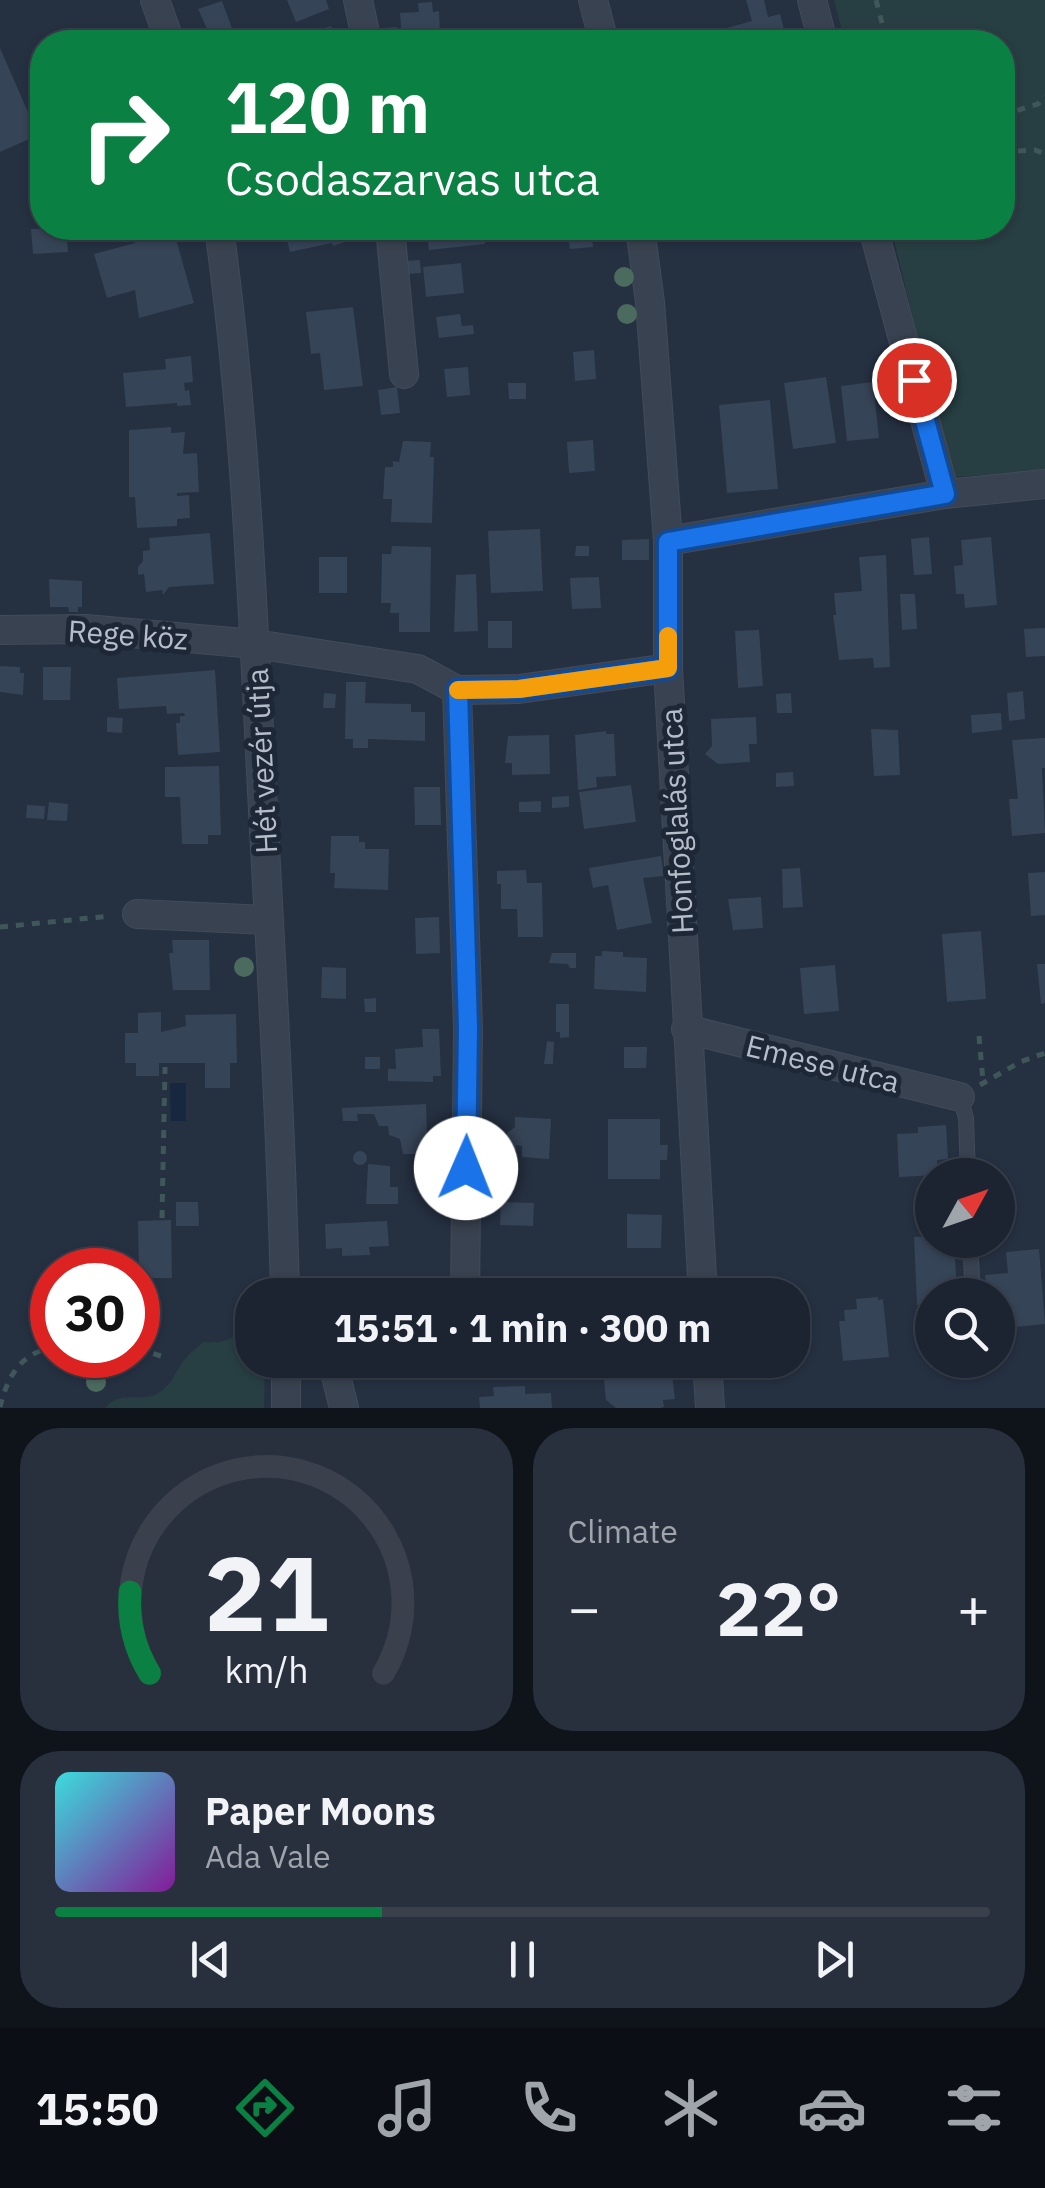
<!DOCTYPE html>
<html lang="en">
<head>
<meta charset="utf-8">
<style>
	body { margin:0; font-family:"IBM Plex Sans",sans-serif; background:#29303d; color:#f1f3f6; height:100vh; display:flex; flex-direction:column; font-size:38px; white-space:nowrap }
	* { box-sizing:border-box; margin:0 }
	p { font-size:32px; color:#a0a4ab }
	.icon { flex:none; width:55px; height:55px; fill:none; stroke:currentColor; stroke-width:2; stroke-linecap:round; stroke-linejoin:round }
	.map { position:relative; height:1408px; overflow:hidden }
	.drawer { display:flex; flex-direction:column; gap:20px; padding:20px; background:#0f141b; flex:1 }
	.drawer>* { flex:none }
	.banner { position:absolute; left:30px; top:30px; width:985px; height:210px; border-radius:40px; box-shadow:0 2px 8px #0004,0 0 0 2px #3a414d; background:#0b8043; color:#fff; overflow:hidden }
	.needle { width:65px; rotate:50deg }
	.fabs { position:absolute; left:915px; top:1158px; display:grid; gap:20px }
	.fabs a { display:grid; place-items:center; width:100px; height:100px; border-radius:50%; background:#1c2431; box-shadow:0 2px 8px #0004,0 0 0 2px #3a414d; font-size:50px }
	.speed { position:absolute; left:30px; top:1248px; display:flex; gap:20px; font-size:50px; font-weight:700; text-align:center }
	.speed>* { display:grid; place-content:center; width:130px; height:130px; border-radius:50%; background:#1c2431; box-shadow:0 2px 8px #0004,0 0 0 2px #3a414d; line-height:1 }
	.speed .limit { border:15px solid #d22; background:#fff; color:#111 }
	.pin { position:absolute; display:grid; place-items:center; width:85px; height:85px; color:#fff; margin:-42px; border:5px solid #fff; border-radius:50%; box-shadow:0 2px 10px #0007 }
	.me { position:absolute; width:110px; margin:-55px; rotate:1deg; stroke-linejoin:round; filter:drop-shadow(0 0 8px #0008) }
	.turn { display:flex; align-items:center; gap:35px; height:210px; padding:0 30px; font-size:45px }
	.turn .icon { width:130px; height:130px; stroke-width:2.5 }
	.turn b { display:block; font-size:70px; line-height:85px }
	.big { font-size:75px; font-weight:800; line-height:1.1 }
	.drawer .card { flex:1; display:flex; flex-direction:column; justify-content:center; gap:15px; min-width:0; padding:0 35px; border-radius:40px; background:#29303d }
	.drawer .dial { align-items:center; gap:0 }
	.dial svg { height:260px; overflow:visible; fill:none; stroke:#3a414d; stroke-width:7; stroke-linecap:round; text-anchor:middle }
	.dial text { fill:#f1f3f6; stroke:none }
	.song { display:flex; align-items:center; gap:30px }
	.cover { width:120px; height:120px; border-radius:15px; background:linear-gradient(135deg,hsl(180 70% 55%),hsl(290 70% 35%)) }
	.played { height:10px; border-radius:5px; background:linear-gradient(90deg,#0b8043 35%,#3a414d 35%) }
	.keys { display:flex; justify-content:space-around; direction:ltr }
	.heat { display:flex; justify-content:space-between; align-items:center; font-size:55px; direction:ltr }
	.drawer .tiles { flex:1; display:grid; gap:20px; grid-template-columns:1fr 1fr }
	.card:last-child { grid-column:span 2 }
	.trip { position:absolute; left:235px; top:1278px; width:575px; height:100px; border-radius:40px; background:#1c2431; box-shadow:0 2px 8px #0004,0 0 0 2px #3a414d; font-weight:800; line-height:100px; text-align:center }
	.tabs { display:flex; height:160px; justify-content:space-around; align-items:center; background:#0b0e14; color:#a0a4ab }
	.tabs .icon { width:70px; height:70px }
	.tabs .selected { color:#0b8043 }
	.tabs b { font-size:45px; color:#f1f3f6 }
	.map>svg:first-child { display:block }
</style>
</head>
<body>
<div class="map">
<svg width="1045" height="1408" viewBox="0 0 1045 1408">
	<rect width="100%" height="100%" fill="#253041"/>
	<path fill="#273e42" d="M834,0H1045V471L952,477L891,228H1002V42H845Z
		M247,1321H252V1360H265L264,1408H105C117,1392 135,1400 151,1396C170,1391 174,1373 184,1360C189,1353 197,1348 203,1342C226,1343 234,1340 247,1321Z"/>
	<path fill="#17273f" d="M170,1083H186V1121H171Z"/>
	<path fill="#364457" d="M287,0H326L329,9L296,22Z
		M746,0H764L768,17L780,14L787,41L676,42L752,21Z
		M222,1L237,42H213L198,9Z
		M432,2L433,12L439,11L440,34L474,29L476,42H430L429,38L402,39L400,13L419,12L418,3Z
		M331,26L336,42H279Z
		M397,27L398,36L380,37L379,28Z
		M0,48L38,135L0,152Z
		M66,228L68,252L33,254L31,229Z
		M292,228H360L362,236L333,246L332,243L290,252L285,232L292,230Z
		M426,228H483L485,244L429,250Z
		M567,228H606L607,236L592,238L593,247L570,249Z
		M154,232L156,237L174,232L194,303L139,318L135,290L107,298L94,254L135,243L133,237Z
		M420,260L421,273L405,274L404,261Z
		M461,263L464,293L426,297L423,267Z
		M353,307L363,386L324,390L320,353L311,354L306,312Z
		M460,314L462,326L473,325L474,334L439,338L436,317Z
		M594,350L596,379L575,381L573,352Z
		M191,356L193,382L184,383L185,391L189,390L191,405L177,406V403L126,407L123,373L166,369L165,359Z
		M468,367L470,395L447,397L444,369Z
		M826,377L836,443L793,449L784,383Z
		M873,382L879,438L847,441L841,386Z
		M508,383H526V399H509Z
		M397,387L400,413L381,415L378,390Z
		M770,400L778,489L727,493L719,405Z
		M171,427V433L185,432L183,454L197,453L199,492L177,493V496L189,495L190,518L177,519V526L137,528L135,497H129V430Z
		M593,440L595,471L569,473L567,442Z
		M403,441L431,442L430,457H434L432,523L391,522L392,499H383L385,467H393V461L399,462Z
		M540,529L543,591L491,593L488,531Z
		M210,533L214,584L169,587L163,595L162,590L146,592L144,574L138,575V567L143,561V551L150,550L149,538Z
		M929,537L932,574L914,575L911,539Z
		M991,537L997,605L965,608L964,594H956L954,566L963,565L961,540Z
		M649,539V560H622V540Z
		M392,546L431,547L430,632H399V613H390L391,603H381L382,554H391Z
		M576,546H589V556H575Z
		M886,555L890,667L874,668L873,658L839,660L833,615H836L834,593L862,591L859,557Z
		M319,557H347V593H319Z
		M476,574L478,631L454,632L456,575Z
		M599,577L601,608L572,609L570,578Z
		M49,579L82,581V607H78V612H69L68,607H50Z
		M900,594H915L917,629L902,630Z
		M488,621H512V648H488Z
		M1045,628V656L1026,657L1024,629Z
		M759,630L763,686L738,688L735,631Z
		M0,666L20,667V673H24L23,695L0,692Z
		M43,667H71L70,700H43Z
		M215,670L220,752L178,755L176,723H180V716H185L184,713L167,714L166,706L119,709L117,678Z
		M346,682H366L365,703L411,704V712H425V741L368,739V748H353V739H345Z
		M1023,691L1025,719L1009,721L1007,693Z
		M324,693L336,694L335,708H323Z
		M791,693L792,713H777L776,694Z
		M1001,713L1002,730L972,733L971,715Z
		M107,717L123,718L122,733L107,732Z
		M756,717L757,744H749L750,762L718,764L705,754L712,746L711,719Z
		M871,729L898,730L900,775L874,776Z
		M606,731V734H614L616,776L596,777L597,787L578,790L575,735Z
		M549,735L550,774L512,775V763H505L508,736Z
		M1045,738V768H1042L1045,833L1012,836L1009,799H1018L1012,740Z
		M219,766L221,835H208V844H182L180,797H165V767Z
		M793,772L794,786L776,787V773Z
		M631,785L636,822L584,829L579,792Z
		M414,787H440L441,825H415Z
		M569,796V807L552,808V797Z
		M541,801V812H519V802Z
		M49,802L68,804L67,821L47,820Z
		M27,805L45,806L44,819L26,818Z
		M331,836H359V842H365V849H389L388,890L334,888L335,873H330Z
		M661,856L664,876L643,878L652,923L617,930L608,885L593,888L589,868Z
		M800,868L803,907L783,908L782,869Z
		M526,870L527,883H542L543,937H518L517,909H501V884H497V871Z
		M1045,872V915L1031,916L1028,873Z
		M761,897L763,928L733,930L728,899Z
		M439,917L440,953L416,954L415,918Z
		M981,931L986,999L947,1002L942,934Z
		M172,940H209L210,990H173L169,953H173Z
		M602,951L623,952V957L647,958L646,992L594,989L595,956H602Z
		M552,953H576V968H570L568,964L549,963Z
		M1037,964H1045V1003L1041,1004Z
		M835,965L839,1011L804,1014L800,968Z
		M322,967L346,968V999L321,998Z
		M376,998V1012H365L364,999Z
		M556,1004H569V1037L560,1038V1032H556Z
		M161,1012V1032L186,1026L185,1015L236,1014L237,1063H230V1088H205V1063H159V1076H136V1063H125V1033H138V1013Z
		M422,1029H439L441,1076H433V1082L388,1081V1069H396L395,1049L423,1047Z
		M547,1041L554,1042L553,1064H544Z
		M624,1047H647L646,1068H624Z
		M365,1057H380V1069H365Z
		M426,1104L427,1133H436V1149L417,1148V1154H403L400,1139L389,1135L388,1126H379L374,1114H357L358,1121H343L342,1108Z
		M515,1117L551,1119L549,1159L522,1157V1146L516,1145V1150L505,1148L507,1133L515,1127Z
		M608,1119H660V1145H668L667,1160H660V1179H608Z
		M946,1125L948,1159L937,1160L938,1175L899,1177L897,1134L918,1133V1127Z
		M353 1158a7 7 0 1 1 14 0a7 7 0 1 1-14 0Z
		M368,1164L390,1166V1187H398V1204H366Z
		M176,1202H198L199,1226H176Z
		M501,1202L534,1203L533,1226L500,1225Z
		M627,1214L662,1215L661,1248H627Z
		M171,1220L172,1278H139L138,1221Z
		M387,1221L389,1246L369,1247L370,1255L342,1256V1248L326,1249L325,1224Z
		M932,1236V1240H954L957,1295H932V1304L917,1305L914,1237Z
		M1039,1249L1045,1324L998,1329V1295H987L985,1275L1008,1273L1006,1252Z
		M412,1287V1295H372L371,1288Z
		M878,1297V1300L883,1299L889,1357L843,1361L839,1321H845L844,1310L857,1309L856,1299Z
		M602,1360H661L662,1375L672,1374L675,1399L663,1400L664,1407L660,1408H616L606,1400Z
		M525,1386V1394L551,1393L552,1408H480L479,1397L494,1396L493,1387Z"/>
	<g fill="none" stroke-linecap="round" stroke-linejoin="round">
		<g stroke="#424b59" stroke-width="16">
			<path id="service" d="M960,1097L966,1118L968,1175
				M970,1240L972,1278"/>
		</g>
		<g stroke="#424b59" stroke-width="30">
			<path id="minor" d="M155,0L170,42
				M358,0L367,42
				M593,0L604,42
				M812,0L823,42
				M219,228C244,408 252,590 261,772C270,946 281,1120 285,1295
				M390,228L404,374
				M640,228L650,302L668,541V668L703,1295
				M873,228L945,494
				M668,541L945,494L1045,484
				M0,630L86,629L255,644L418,669L457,690L519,689L668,668
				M457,690L468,1028L465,1295
				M137,914L269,920
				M686,1029L960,1097
				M332,1360L344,1408
				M707,1360L710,1408
				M286,1408V1360"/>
		</g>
		<path stroke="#405759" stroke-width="5" stroke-dasharray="8 8" stroke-linecap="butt" d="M876,0L887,42
			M1002,115L1038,104L1045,96
			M1002,152L1035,150L1045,154
			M0,927L111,916
			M979,1036L983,1081
			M980,1085L1020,1062L1045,1053
			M162,1218L165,1067
			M138,1349L161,1356
			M0,1407C7,1378 20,1353 52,1348"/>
		<use href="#service" stroke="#394250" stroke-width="14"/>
		<use href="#minor" stroke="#394250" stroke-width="28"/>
	</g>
	<g fill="#4c6b5f">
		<circle cx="624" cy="277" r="10"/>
		<circle cx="627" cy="314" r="10"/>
		<circle cx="244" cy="967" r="10"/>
		<circle cx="96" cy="1382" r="10"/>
	</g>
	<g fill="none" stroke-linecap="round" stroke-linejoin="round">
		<g stroke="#114b97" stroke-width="25">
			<path id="route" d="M466,1168L468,1028L458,690L519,689L668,668V542L945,494L914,380"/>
		</g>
		<use href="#route" stroke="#1a73e8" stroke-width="18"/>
		<path stroke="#f59e0b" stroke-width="18" d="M458,690L519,689L668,668V636"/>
	</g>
	<g text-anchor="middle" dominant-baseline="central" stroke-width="10" stroke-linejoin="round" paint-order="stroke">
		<g font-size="30" fill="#b5bdcb" stroke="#1e2736">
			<text transform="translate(128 634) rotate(4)">Rege köz</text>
			<text transform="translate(261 761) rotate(-93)">Hét vezér útja</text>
			<text transform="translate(676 821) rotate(-93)">Honfoglalás utca</text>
			<text transform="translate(823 1063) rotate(14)">Emese utca</text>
		</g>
	</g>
</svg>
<div class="fabs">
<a><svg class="needle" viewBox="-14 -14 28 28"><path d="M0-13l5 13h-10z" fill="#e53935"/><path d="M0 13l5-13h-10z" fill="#a0a4ab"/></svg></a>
<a><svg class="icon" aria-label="search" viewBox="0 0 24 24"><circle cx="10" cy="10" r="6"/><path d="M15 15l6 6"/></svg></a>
</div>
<div class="speed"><div class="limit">30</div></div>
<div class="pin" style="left:914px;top:380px;background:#d93025"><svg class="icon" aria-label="arrive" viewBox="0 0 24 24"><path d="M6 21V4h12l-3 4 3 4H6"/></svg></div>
<svg class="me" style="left:466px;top:1168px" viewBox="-20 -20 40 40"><circle r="19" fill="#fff"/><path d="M0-13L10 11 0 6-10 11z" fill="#1a73e8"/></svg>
<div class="trip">15:51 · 1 min · 300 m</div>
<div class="banner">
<div class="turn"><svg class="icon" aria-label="right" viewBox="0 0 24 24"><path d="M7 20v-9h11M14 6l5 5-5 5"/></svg><div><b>120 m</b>Csodaszarvas utca</div></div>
</div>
</div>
<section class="drawer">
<div class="tiles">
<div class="card dial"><svg viewBox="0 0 100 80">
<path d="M14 69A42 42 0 1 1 86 69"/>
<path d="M14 69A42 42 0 0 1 8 44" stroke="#0b8043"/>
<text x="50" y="56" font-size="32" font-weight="700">21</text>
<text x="50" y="72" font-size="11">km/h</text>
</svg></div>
<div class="card"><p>Climate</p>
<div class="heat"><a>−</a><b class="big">22°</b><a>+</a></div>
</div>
<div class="card">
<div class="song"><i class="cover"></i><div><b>Paper Moons</b><p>Ada Vale</p></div></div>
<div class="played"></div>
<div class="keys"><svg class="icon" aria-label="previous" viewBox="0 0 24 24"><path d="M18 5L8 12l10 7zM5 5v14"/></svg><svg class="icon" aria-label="pause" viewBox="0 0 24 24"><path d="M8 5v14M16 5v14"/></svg><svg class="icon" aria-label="next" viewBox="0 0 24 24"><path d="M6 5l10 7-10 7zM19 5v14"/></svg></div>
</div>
</div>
</section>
<nav class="tabs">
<b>15:50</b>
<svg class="icon selected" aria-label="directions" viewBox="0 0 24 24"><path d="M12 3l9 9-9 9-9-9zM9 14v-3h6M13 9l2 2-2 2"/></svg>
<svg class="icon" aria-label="music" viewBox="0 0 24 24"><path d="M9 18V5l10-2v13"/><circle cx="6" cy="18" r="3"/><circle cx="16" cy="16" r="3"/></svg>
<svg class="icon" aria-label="phone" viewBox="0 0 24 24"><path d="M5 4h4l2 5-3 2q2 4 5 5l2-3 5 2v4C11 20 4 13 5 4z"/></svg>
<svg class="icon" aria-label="climate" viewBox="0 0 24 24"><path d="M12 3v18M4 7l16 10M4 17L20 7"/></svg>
<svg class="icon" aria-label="car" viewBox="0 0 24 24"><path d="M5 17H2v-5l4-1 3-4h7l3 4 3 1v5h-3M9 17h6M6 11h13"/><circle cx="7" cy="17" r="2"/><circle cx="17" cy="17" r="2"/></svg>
<svg class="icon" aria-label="filters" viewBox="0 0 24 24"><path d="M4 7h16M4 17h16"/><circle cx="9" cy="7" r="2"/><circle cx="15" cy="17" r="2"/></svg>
</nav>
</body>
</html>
